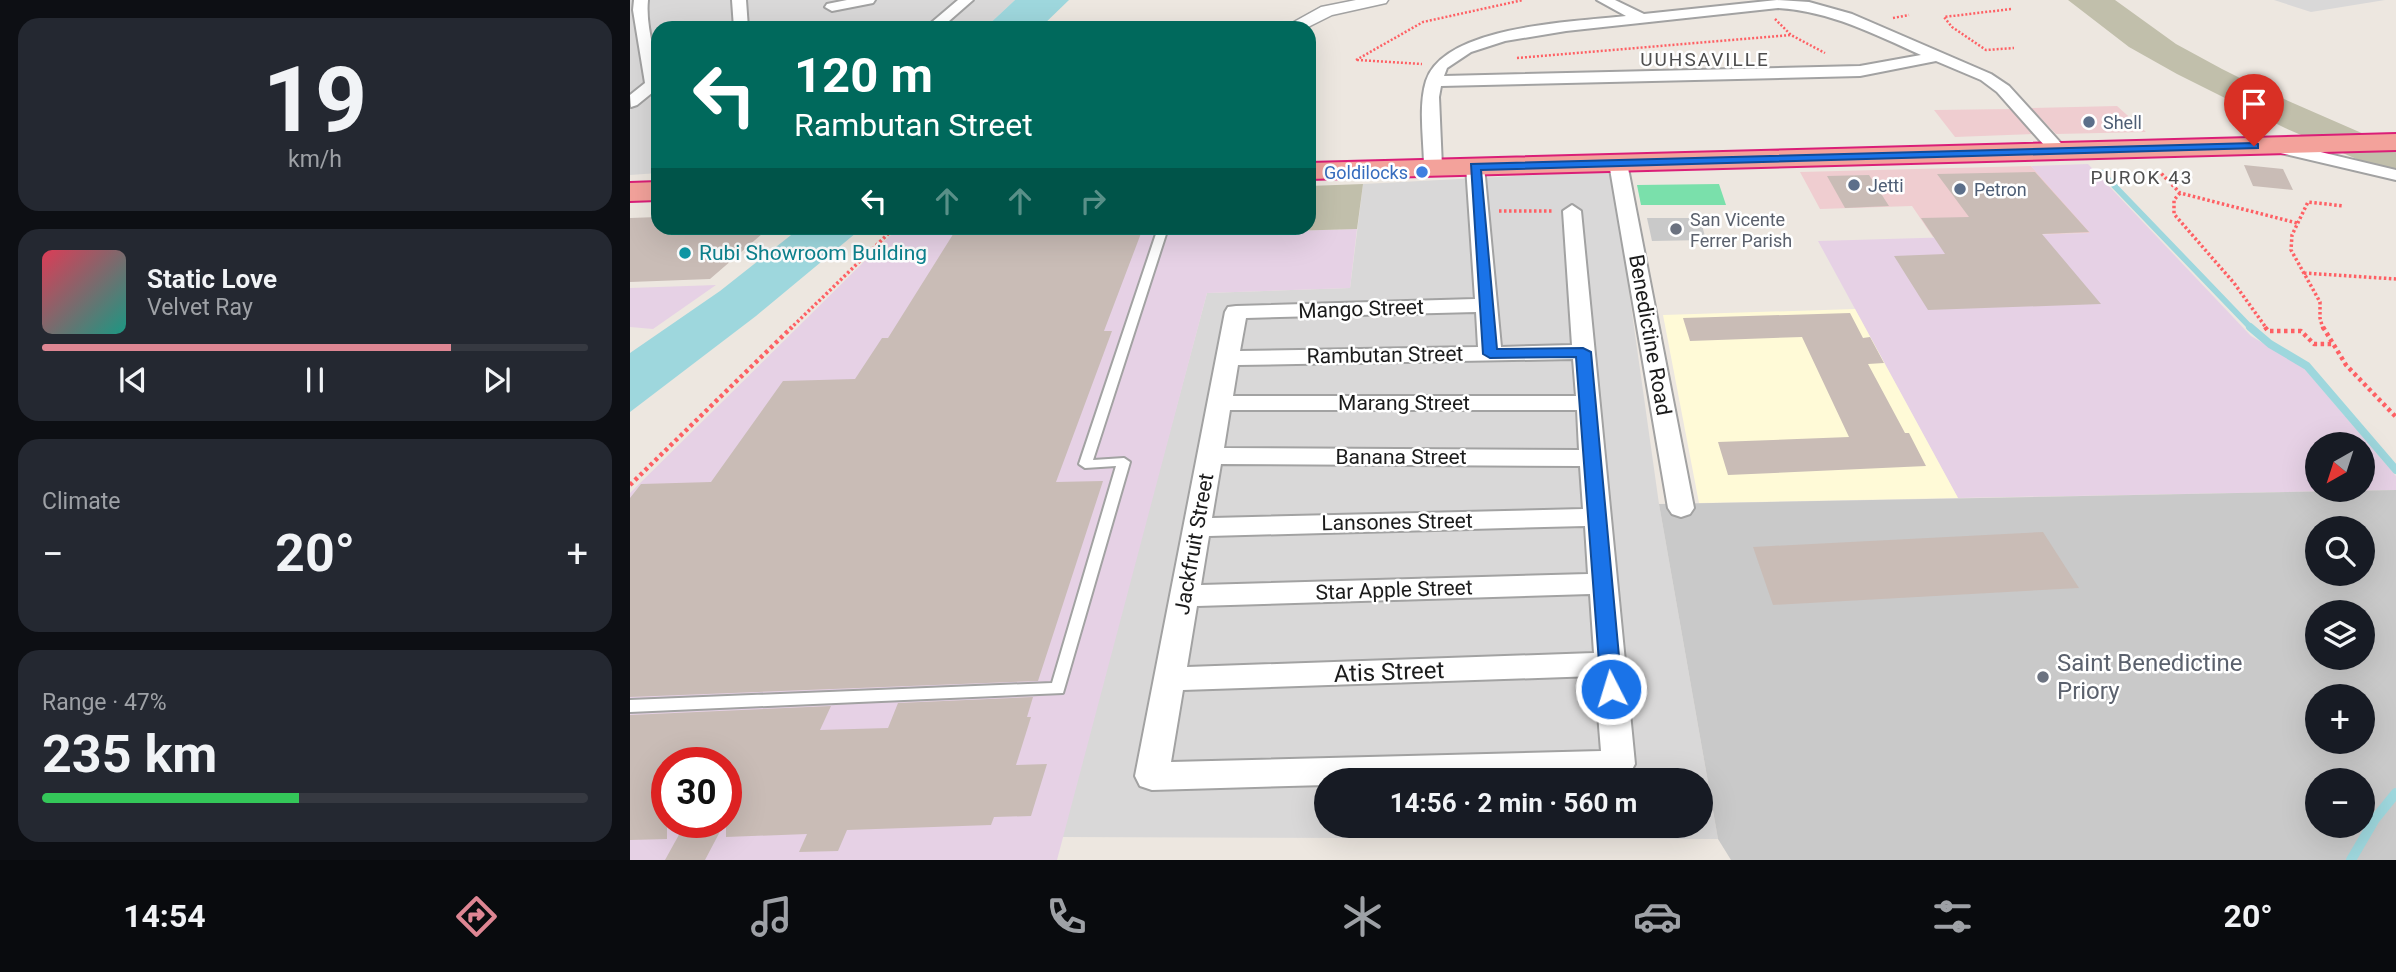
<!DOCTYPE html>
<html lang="en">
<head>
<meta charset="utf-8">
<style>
	body { margin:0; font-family:Roboto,sans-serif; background:#242831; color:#f1f3f6; height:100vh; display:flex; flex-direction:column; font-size:26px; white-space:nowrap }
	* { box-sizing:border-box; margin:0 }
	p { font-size:23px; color:#9ea1a6 }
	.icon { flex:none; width:38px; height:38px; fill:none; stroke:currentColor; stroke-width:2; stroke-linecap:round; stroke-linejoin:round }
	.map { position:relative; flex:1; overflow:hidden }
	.drawer { display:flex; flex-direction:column; gap:18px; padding:18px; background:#0d0f14; width:630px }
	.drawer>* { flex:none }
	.hud { position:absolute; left:21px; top:21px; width:665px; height:214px; border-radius:21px; box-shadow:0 7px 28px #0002; background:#00695c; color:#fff; overflow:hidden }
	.needle { width:46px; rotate:219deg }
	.tools { position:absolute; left:1675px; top:432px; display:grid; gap:14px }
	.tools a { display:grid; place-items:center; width:70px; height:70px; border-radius:50%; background:#171b24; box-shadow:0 7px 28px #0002; font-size:35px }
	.speed { position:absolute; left:21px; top:747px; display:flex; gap:14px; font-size:35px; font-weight:700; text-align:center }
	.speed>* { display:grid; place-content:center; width:91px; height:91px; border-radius:50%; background:#171b24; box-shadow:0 7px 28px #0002; line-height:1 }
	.speed .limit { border:10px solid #d22; background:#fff; color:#111 }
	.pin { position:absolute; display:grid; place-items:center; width:60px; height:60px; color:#fff; margin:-72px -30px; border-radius:50% 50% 50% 0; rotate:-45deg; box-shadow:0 0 7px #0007 }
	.pin .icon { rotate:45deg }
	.me { position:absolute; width:77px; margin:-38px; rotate:355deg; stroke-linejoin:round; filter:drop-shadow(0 0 5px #0008) }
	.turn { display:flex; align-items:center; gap:24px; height:147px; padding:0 28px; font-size:32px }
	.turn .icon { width:91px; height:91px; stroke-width:2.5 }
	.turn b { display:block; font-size:49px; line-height:60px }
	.lanes { display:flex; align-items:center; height:66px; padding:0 28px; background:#0003; justify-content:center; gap:35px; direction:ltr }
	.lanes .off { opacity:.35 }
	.big { font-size:52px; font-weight:700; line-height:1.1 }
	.drawer .widget { flex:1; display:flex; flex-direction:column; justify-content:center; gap:10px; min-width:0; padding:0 24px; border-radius:21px; background:#242831 }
	.drawer .dial { align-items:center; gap:0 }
	.dial b { font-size:91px; line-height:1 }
	.song { display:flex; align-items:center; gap:21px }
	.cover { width:84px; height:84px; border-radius:10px; background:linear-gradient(135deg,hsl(350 70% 55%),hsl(170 70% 35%)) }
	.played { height:7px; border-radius:4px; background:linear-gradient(90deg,#de8693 75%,#363941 75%) }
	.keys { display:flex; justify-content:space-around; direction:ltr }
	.heat { display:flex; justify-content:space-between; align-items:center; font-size:38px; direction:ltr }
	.charge { height:10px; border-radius:5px; background:linear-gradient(90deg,#34c759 47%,#363941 0) }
	.trip { position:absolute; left:684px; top:768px; width:399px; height:70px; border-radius:35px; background:#171b24; box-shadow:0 7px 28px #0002; font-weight:700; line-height:70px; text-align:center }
	.dock { display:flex; height:112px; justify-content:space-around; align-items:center; background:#090b0e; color:#9ea1a6 }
	.dock .icon { width:49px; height:49px }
	.dock .active { color:#de8693 }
	.dock b { font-size:32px; color:#f1f3f6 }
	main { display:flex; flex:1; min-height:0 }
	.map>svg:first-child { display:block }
</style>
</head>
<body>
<main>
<section class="drawer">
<div class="widget dial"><b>19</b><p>km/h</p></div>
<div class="widget">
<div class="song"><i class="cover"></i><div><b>Static Love</b><p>Velvet Ray</p></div></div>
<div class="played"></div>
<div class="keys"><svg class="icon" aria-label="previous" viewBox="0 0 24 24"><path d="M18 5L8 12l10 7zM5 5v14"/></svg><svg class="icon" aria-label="pause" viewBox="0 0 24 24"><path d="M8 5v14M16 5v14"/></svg><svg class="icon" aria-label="next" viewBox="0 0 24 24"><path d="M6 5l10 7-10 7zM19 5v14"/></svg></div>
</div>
<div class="widget"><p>Climate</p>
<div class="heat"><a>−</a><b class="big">20°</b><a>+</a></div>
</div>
<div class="widget"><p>Range · 47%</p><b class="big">235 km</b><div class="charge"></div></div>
</section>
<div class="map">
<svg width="1766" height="860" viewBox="0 0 1766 860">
	<rect width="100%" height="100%" fill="#ede7e0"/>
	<path fill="#d9d8d8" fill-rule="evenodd" d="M0,0H385L355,28H28V173L0,175Z
		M1644,0H1755L1681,12Z
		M982,171L1029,504L1088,839L431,837L577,293L720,288L733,184ZM696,780H1071V826H696Z"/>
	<path fill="#efcdd0" d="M1487,106L1516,132L1426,134L1401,108Z
		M1381,109L1405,134L1325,137L1304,110Z
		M1401,166L1461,233L1303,237L1282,206L1190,209L1170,172Z"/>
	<path fill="#e6d1e5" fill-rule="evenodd" d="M1458,164L1621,336L1673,367L1766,476V490L1328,498L1188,241L1460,233L1401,166ZM1687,444H1732V490H1687Z
		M268,228H593L592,233L727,229L720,288L577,293L427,860H0V493ZM37,763H96V822H37Z
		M86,285L23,329L0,327V288Z"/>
	<path fill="#fffad7" d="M1225,309L1328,498L1069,503L1033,315Z"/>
	<path fill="#c9c9c9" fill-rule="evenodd" d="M1017,218H1070L1076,240L1022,241Z
		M1766,490V860H1101L1088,839L1029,504ZM1687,528H1732V574H1687ZM1687,612H1732V658H1687ZM1687,696H1732V742H1687ZM1687,780H1732V826H1687Z"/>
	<path fill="#c1bfab" d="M1438,0H1485L1546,44L1592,69L1638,92L1766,148V176L1655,128L1547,74L1499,47Z
		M733,184L727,229L591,233L593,228H679V186Z"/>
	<path fill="#7ae0ab" d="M1089,184L1096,205H1011L1007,185Z"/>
	<path fill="#9ed7dd" d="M385,0H439L410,28H355Z
		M170,228H232L126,316L0,412V353L90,291Z"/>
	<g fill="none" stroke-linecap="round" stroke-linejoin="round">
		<path stroke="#9ed7dd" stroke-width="6" d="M1472,173L1622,329"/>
		<path stroke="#9ed7dd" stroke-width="8" d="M1620,327L1640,344L1677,366L1766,470"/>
		<path stroke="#9ed7dd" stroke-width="10" d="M1721,860L1745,819L1766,793"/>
	</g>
	<path fill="#c9bcb6" d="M1614,165L1653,169L1663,190L1623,186Z
		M1405,172L1459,232L1412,234L1471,304L1298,310L1264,256L1315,254L1291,218L1339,217L1307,174Z
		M1239,175L1259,206L1215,208L1197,176Z
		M28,217V228H139L80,279L0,282V218Z
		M327,228H513L474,331H482L426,482L473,481L408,681L0,697V498L11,484L81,482L153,381L225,379L252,338H258Z
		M1220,313L1233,338L1240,337L1254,363L1238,364L1275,433H1279L1296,466L1098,475L1088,442L1219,437L1172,337L1060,341L1053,318Z
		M1413,532L1449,588L1143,605L1123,547Z
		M403,697L397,717H401L386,765L417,764L401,816L364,817L361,825L217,830L208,851L169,852L177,834L96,837V763H37V839L0,840V715L201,706L190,730L258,728L268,703Z
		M56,822H95L75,860H35Z"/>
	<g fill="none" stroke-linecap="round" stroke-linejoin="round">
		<g stroke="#a2a2a2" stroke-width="4">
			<path id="service" d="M528,228H538L463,460L494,458L500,462L433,693L0,712V700L422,683L486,466L455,468L449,464Z"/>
		</g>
		<g stroke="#a2a2a2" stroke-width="4">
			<path id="minor" d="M4,0H18C15,29 28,58 28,88L7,105L1,107L0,95L15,83L3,10Z
				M102,0H116L118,28H104Z
				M217,0H245L243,3L202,11L195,7L197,4Z
				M328,0H343L311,28H295Z
				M967,0H985L1014,14L1147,0L1179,2L1222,14L1361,74L1379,86L1438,151L1429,156L1423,155L1367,92L1351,80L1306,61L1230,76L811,86L809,97L812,167L809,171H797L794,167C794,140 788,107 796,81C814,25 946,22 996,16ZM1148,8C1200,11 1244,34 1291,55L1230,66L814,76L817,68L841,52L875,41L936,31Z
				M1640,140L1766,170V180L1634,149L1631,145Z
				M988,158L997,163L1064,508L1060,514L1051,517L1042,514L1038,508L979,163Z
				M845,161L854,166L871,347L942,345L933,211L942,205L951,211L1005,764L1000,773L988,777L696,780V785L522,790L510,786L505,776L595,312L598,307L606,306L845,299L836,166ZM846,312L848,347L610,351L616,318ZM943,359L946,396H603L608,365ZM600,410H947L949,450L594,448ZM591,464L950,466L953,509L582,518ZM955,526L958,574L571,585L579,536ZM960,594L964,653L557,667L567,606ZM965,676L971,751L541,762L553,690Z"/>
		</g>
		<g stroke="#a2a2a2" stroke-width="3">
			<path id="tertiary" d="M726,0H758L756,3L702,15L676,28H653L691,7Z"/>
		</g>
		<g stroke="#da1e77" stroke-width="4">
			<path id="trunk" d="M1766,134V150L679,179V163Z
				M28,182V200L0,201V183Z"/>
		</g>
		<path stroke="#fe6064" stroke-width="2.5" stroke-dasharray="2 2" stroke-linecap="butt" d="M1381,9L1314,17L1322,27L1356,50L1384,48
			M1263,18L1279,15
			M1145,19L1161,35L1195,53
			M887,58L1161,35
			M726,60L793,22L893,0
			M727,60L792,64"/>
		<path stroke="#fe6064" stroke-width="3.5" stroke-dasharray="2.5 2.5" stroke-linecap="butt" d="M1528,170L1550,193L1667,223
			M1550,193L1544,200V214L1604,283L1637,329
			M869,211H924
			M1674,273L1766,279
			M160,329L264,228
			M1693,329L1690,318V302L1661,250L1662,235L1678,202L1714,206"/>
		<path stroke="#fe6064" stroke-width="4.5" stroke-dasharray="3.5 3.5" stroke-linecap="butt" d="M1635,327L1638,331H1671L1684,344H1702
			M1693,327L1716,365L1766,417
			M0,485L162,327"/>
		<use href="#service" fill="#fff" fill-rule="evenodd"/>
		<use href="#minor" fill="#fff" fill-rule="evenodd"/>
		<use href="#tertiary" fill="#fff" fill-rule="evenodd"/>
		<use href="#trunk" fill="#f3a29b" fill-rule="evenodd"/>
	</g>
	<path fill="#1a73e8" stroke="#114b97" stroke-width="2" d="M1624,143L1628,144V148L851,170L867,349L953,348L961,352L992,689L989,694L981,697L974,694L971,689L946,357L860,358L853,354L841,164Z"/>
	<g fill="#5c6f8a" stroke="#fff" stroke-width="2.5">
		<circle cx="1459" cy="122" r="7"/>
		<circle cx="1224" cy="185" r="7"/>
		<circle cx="1330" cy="189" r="7"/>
	</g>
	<circle fill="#3f7fe0" stroke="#fff" stroke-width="2.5" cx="792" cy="172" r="7"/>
	<g fill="#6b7280" stroke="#fff" stroke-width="2.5">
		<circle cx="1046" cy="229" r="7"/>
		<circle cx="1413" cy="677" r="7"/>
	</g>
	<circle fill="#0f9aa8" stroke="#fff" stroke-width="2.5" cx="55" cy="253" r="7"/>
	<g text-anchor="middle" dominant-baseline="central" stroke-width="5" stroke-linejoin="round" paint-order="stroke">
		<g font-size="18" fill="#4e5e75" stroke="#fff" text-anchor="start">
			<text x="1473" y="122">Shell</text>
			<text x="1238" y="185">Jetti</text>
			<text x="1344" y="189">Petron</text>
		</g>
		<g font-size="18" fill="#366cbe" stroke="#fff" text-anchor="end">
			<text x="778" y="172">Goldilocks</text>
		</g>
		<g font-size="18" fill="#5b616d" stroke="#fff" text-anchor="start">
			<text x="1060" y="219">San Vicente<tspan x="1060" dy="21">Ferrer Parish</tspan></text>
		</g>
		<g font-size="19" letter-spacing="2" fill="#4e4e4e" stroke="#fff">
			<text x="1075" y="59">UUHSAVILLE</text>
			<text x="1512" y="177">PUROK 43</text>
		</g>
		<g font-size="21" fill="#0d838f" stroke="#fff" text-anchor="start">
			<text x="69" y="253">Rubi Showroom Building</text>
		</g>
		<g font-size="21" fill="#1b1b1b" stroke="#fff">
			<text transform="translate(731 309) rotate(-2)">Mango Street</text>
			<text transform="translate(1020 335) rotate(80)">Benedictine Road</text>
			<text transform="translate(755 355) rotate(-1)">Rambutan Street</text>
			<text x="774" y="403">Marang Street</text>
			<text x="771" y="457">Banana Street</text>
			<text transform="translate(767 522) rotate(-1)">Lansones Street</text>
			<text transform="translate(564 544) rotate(-80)">Jackfruit Street</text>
			<text transform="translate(764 590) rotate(-2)">Star Apple Street</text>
		</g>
		<g font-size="24" fill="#5b616d" stroke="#fff" text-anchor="start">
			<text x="1427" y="663">Saint Benedictine<tspan x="1427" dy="28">Priory</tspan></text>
		</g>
		<g font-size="24" fill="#1b1b1b" stroke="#fff">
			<text transform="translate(759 672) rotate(-2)">Atis Street</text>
		</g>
	</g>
</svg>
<div class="tools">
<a><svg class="needle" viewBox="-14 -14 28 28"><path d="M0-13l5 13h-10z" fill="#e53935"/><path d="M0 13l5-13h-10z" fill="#9ea1a6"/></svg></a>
<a><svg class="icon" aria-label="search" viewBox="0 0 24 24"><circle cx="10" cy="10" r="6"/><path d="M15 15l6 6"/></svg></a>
<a><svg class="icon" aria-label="layers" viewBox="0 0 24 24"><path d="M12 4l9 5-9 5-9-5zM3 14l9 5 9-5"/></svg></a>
<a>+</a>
<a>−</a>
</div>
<div class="speed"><div class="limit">30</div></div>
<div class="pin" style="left:1624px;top:146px;background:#d93025"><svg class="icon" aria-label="arrive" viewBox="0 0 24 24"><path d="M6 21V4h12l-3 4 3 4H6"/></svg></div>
<svg class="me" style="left:981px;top:689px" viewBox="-20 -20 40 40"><circle r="17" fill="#1a73e8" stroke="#fff" stroke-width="3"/><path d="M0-11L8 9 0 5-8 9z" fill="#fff"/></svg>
<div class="trip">14:56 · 2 min · 560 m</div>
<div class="hud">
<div class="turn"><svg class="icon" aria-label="left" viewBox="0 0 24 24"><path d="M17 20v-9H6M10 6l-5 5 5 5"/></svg><div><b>120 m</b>Rambutan Street</div></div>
<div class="lanes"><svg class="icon" aria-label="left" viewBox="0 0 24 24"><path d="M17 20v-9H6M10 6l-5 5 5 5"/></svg><svg class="icon off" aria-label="ahead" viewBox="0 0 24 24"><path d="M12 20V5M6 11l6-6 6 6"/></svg><svg class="icon off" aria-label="ahead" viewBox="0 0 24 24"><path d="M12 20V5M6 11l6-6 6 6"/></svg><svg class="icon off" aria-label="right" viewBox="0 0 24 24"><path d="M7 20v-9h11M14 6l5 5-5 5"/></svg></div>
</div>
</div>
</main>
<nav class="dock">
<b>14:54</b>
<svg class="icon active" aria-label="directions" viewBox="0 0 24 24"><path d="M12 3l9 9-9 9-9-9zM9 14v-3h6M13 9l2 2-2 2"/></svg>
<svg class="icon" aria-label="music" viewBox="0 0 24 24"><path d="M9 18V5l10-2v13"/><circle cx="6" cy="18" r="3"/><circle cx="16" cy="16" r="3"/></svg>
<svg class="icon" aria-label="phone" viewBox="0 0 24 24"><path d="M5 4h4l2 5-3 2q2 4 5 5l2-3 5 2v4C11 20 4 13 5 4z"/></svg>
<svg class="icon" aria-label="climate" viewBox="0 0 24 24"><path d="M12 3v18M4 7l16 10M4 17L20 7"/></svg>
<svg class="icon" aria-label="car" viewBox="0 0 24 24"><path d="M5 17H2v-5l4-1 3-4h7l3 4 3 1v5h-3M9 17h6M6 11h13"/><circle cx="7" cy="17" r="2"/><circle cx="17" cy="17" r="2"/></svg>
<svg class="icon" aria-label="filters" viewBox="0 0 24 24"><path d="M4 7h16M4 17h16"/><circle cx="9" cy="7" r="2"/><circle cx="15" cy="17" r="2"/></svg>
<b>20°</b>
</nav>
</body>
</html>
